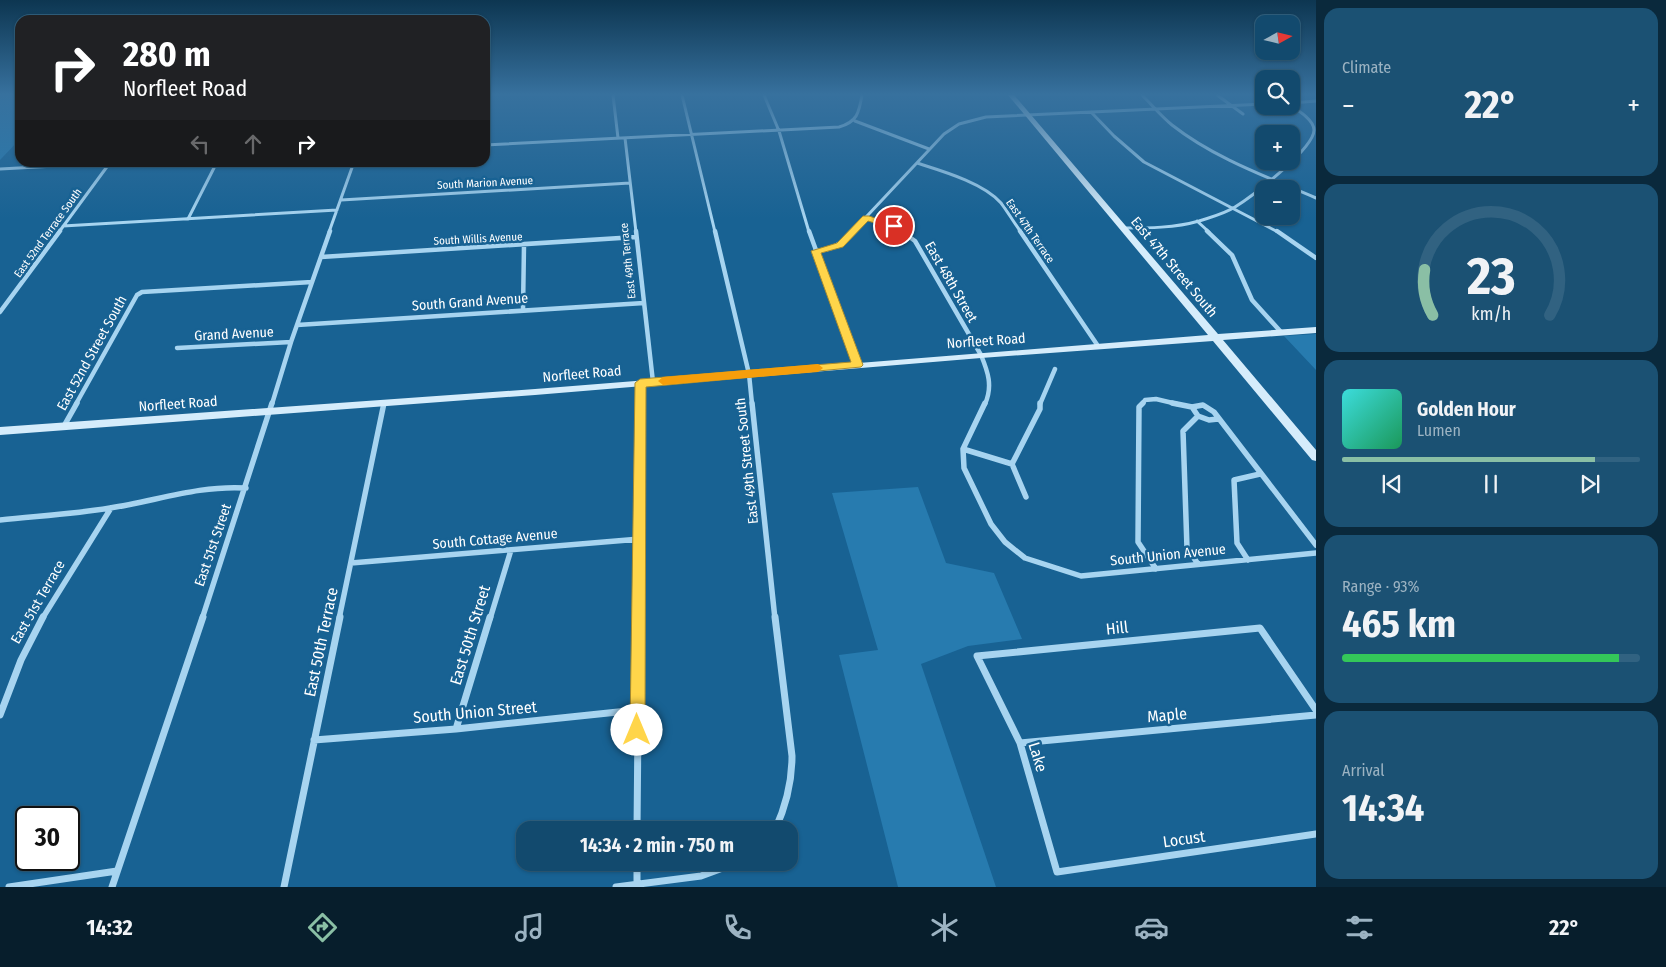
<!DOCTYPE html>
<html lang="en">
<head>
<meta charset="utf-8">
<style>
	body { margin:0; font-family:"Fira Sans Condensed",sans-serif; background:#1b5173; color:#f1f3f6; height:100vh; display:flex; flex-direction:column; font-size:19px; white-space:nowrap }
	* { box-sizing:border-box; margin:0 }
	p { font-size:16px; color:#9cb3c2 }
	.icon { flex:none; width:28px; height:28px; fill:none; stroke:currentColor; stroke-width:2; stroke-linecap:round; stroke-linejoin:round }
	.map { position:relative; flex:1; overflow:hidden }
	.drawer { display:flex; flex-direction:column; gap:8px; padding:8px; background:#0a293c; width:350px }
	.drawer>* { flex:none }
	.guide { position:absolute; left:15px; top:15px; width:475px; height:152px; border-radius:15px; box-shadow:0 1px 4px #0004,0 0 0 1px #316281; background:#202124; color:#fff; overflow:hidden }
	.needle { width:32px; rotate:82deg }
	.buttons { position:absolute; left:1255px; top:15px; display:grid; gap:10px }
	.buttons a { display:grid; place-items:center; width:45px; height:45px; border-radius:10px; background:#124a6e; box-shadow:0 1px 4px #0004,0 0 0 1px #316281; font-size:25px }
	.speed { position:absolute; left:15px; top:806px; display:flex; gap:10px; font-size:25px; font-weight:700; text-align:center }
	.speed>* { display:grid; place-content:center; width:65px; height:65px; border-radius:50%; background:#124a6e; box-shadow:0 1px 4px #0004,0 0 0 1px #316281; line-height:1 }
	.speed .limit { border:2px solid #111; border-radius:8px; background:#fff; color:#111 }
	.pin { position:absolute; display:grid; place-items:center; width:42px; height:42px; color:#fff; margin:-21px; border:2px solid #fff; border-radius:50%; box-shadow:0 1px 5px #0007 }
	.me { position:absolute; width:55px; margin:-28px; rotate:0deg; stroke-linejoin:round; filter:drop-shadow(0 0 4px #0008) }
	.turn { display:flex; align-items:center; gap:18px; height:105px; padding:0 25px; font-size:22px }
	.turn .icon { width:65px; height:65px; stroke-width:2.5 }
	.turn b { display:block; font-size:35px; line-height:42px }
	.lanes { display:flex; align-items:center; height:48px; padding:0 25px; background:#0003; justify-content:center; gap:25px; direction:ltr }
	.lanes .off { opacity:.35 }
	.big { font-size:38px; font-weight:700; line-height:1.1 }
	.drawer .tile { flex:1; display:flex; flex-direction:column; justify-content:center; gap:8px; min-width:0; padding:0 18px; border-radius:15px; background:#1b5173 }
	.drawer .dial { align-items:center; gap:0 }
	.dial svg { height:130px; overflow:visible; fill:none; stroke:#316281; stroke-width:7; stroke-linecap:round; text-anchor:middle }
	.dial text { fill:#f1f3f6; stroke:none }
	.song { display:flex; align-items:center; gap:15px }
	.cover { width:60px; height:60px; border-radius:8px; background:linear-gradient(135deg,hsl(180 70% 55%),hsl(150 70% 35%)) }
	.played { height:5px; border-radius:2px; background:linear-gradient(90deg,#8abfa5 85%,#316281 85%) }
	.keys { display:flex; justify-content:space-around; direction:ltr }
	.heat { display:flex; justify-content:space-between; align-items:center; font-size:28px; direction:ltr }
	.charge { height:8px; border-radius:4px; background:linear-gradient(90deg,#34c759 93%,#316281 0) }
	.trip { position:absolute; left:516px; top:821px; width:282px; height:50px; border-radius:15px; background:#124a6e; box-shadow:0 1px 4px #0004,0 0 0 1px #316281; font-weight:700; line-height:50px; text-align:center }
	.menu { display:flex; height:80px; justify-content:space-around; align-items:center; background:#071e2c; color:#9cb3c2 }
	.menu .icon { width:35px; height:35px }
	.menu .current { color:#8abfa5 }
	.menu b { font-size:22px; color:#f1f3f6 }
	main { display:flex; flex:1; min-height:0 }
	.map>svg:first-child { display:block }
</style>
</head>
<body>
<main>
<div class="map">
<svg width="1316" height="887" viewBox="0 0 1316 887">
	<rect width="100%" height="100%" fill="#186293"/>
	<path fill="#277baf" d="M0,95H20V139L0,160Z
		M1316,334V370L1284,336Z
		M918,487L946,563L994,573L1022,639L968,646L921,664L996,887H898L839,655L878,650L832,493Z"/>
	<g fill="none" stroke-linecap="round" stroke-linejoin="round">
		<path stroke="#a7d4f0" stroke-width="3" d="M613,95L618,138
			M682,95L715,232
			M764,95L779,131L809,232
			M1142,95C1152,105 1161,116 1172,125C1214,158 1267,177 1316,198
			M1217,95L1243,114
			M1291,103L1316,101
			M1091,112L1114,136L1144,162L1278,232
			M855,121L929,149
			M625,138L636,232
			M485,145L839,127C857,122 859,113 862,95
			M917,163C942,171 984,183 1001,203C1008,212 1014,223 1021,232
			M0,169L129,162
			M341,200L630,183
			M866,218L894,226L903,232
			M188,219L217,162
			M1197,221L1209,232
			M63,226L337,210
			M1123,228C1148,228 1175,228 1199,221C1211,217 1224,214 1235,207C1251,197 1314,149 1314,130C1314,120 1299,111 1291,106
			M59,232L109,164
			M329,232L354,162
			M852,232L944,134L959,124L986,117L1264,104"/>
		<path stroke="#a7d4f0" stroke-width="4.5" d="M636,231L653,382
			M715,231L749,374L752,404
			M809,231L858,365
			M901,231L915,241L981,355C988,372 993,386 985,404
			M1020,231L1098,346
			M1207,231L1232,255L1252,300L1281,332
			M1277,231L1316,258
			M815,251C833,250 841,244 853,231
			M321,257L636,237
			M523,310L524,245
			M0,312L60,231
			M297,325L644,303
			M177,348L291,342
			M76,404L137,295L142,292L312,282
			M272,404L291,342L330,231
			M641,404V383
			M1040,404L1055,369
			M1142,404L1145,400L1156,399L1177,404"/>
		<path stroke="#a7d4f0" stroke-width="5.5" d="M752,403L775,619
			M985,403L963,449L964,468L991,524L1005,542L1025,558L1081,576L1316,553
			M1143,403L1139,407L1138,542L1156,569
			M1172,403L1192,407L1198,416
			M1192,407L1203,405L1214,412L1316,545
			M64,426L77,403
			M963,449L1012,464
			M1026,497L1012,464L1040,409V403
			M0,520C37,516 74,514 110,508C156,501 199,485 246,488
			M1248,560L1237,543L1234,480L1260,474
			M351,563L640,539
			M1198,564L1187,548L1183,431L1198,416L1209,420L1218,419
			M42,619L111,508
			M202,619L272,403
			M339,619L384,403
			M490,619L511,550
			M639,619L641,403"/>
		<path stroke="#a7d4f0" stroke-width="7" d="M775,617L792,756C792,782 786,806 775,830
			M1316,710L1260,628L977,656L1020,743L1057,872L1316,834
			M0,715L21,660L43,617
			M456,729L490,617
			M314,740L456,729L637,710
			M1020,743L1316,715
			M637,830L639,617
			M637,862V887
			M9,887L117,871
			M112,887L203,617
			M284,887L340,617
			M616,887L701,876L739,862"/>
		<path fill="#d5ecfb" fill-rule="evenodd" d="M1008,95H1014L1218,334L1316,327V333L1223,340L1316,450V461L1312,460L1213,341L981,358L535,395L0,435V427L535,389L1208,335Z"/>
	</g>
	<linearGradient id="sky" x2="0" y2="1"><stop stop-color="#0d3651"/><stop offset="0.43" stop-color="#37719e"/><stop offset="1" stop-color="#37719e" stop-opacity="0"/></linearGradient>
	<rect width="1316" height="219" fill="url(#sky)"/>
	<path fill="#ffd54a" stroke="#a68a30" d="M863,216H869L899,226L894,229L868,221L843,247L821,253L863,365L861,367L646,387L645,730L643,736L637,738L632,736L630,730L635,383L640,379L851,362L811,251L837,243Z"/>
	<path fill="#f59e0b" d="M818,364L823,368L818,372L663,385L658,381L663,377Z"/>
	<g text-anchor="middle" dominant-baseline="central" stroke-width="5" stroke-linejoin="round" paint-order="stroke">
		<g font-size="11" fill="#fff" stroke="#186293">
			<text transform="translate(485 183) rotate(-3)">South Marion Avenue</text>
			<text transform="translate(1030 231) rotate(55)">East 47th Terrace</text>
			<text transform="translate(48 233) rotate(-54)">East 52nd Terrace South</text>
			<text transform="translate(478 239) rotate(-3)">South Willis Avenue</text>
			<text transform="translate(628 261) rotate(-96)">East 49th Terrace</text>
		</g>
		<g font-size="14" fill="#fff" stroke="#186293">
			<text transform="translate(1174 267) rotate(50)">East 47th Street South</text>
			<text transform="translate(951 282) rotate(60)">East 48th Street</text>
			<text transform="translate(470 302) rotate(-4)">South Grand Avenue</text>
			<text transform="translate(234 334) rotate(-3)">Grand Avenue</text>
			<text transform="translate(986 341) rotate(-4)">Norfleet Road</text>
			<text transform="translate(92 353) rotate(-61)">East 52nd Street South</text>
			<text transform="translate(582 374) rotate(-5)">Norfleet Road</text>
			<text transform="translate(178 404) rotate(-4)">Norfleet Road</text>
			<text transform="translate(747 461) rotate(-96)">East 49th Street South</text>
			<text transform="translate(495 539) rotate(-5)">South Cottage Avenue</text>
			<text transform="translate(213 545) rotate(-71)">East 51st Street</text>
			<text transform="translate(1168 555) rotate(-6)">South Union Avenue</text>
			<text transform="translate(38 602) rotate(-60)">East 51st Terrace</text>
		</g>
		<g font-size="16" fill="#fff" stroke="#186293">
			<text transform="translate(1117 628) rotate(-6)">Hill</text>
			<text transform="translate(470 635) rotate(-73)">East 50th Street</text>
			<text transform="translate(321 642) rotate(-78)">East 50th Terrace</text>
			<text transform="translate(475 712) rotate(-5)">South Union Street</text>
			<text transform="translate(1167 715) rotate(-5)">Maple</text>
			<text transform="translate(1038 757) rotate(73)">Lake</text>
			<text transform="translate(1184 839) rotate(-8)">Locust</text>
		</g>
	</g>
</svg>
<div class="buttons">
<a><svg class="needle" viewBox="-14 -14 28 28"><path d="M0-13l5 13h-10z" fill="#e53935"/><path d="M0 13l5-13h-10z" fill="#9cb3c2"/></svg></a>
<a><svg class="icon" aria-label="search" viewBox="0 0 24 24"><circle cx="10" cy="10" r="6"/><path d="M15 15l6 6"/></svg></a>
<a>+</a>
<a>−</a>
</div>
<div class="speed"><div class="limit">30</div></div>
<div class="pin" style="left:894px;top:226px;background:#d93025"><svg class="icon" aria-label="arrive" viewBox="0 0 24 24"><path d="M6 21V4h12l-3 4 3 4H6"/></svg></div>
<svg class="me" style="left:637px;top:730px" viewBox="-20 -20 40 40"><circle r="19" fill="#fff"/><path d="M0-13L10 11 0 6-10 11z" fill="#ffd54a"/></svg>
<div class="trip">14:34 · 2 min · 750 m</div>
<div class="guide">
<div class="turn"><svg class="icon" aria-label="right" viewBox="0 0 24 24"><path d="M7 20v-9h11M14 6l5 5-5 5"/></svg><div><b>280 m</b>Norfleet Road</div></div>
<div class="lanes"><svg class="icon off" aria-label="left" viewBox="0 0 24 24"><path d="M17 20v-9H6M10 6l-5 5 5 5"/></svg><svg class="icon off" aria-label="ahead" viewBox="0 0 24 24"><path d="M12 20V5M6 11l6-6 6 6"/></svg><svg class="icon" aria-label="right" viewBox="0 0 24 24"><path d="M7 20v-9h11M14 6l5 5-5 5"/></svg></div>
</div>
</div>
<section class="drawer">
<div class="tile"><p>Climate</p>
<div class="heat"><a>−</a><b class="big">22°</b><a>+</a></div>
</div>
<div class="tile dial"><svg viewBox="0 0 100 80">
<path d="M14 69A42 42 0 1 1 86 69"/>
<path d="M14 69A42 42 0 0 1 9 41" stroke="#8abfa5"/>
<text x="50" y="56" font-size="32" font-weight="700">23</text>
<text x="50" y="72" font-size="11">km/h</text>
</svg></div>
<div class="tile">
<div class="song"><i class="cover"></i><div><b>Golden Hour</b><p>Lumen</p></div></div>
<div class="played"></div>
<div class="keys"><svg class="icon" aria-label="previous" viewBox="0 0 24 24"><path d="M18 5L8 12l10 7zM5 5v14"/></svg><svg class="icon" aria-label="pause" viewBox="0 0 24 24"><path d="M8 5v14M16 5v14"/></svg><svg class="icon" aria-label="next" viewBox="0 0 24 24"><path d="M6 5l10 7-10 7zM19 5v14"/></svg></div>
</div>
<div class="tile"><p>Range · 93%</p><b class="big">465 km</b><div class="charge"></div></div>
<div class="tile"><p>Arrival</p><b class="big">14:34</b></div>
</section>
</main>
<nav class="menu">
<b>14:32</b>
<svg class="icon current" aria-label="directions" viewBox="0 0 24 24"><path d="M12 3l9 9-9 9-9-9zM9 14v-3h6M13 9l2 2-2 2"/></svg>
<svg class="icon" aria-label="music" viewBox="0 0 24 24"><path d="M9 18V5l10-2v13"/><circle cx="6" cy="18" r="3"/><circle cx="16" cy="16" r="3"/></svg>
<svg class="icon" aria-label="phone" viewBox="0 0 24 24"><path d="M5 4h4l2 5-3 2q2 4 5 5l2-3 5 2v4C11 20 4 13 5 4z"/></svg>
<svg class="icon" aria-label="climate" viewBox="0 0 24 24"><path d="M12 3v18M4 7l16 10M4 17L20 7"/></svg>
<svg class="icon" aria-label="car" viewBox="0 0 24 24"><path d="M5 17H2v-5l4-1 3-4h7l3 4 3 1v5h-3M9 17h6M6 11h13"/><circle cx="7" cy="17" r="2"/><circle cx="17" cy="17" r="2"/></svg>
<svg class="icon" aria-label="filters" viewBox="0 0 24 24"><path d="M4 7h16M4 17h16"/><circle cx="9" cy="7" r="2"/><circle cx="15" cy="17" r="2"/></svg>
<b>22°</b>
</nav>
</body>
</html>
